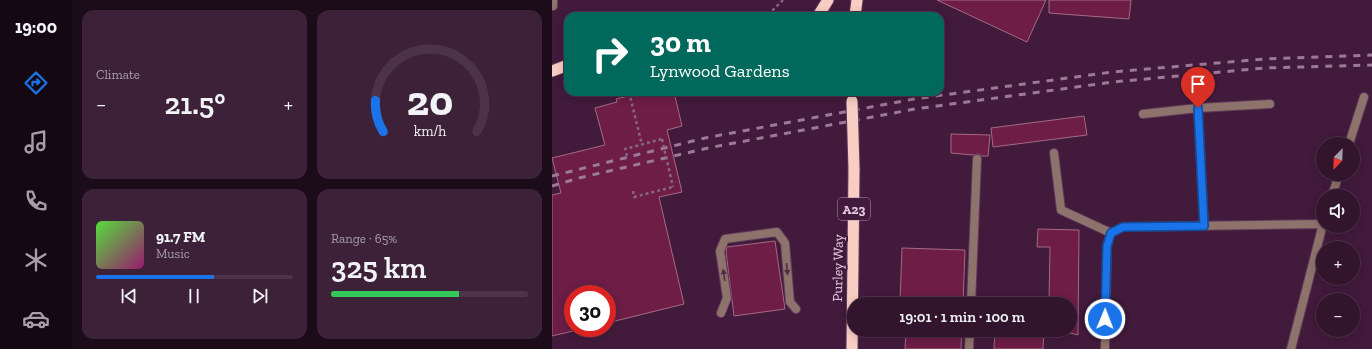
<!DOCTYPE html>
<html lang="en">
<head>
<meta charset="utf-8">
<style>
	body { margin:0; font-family:"Zilla Slab",serif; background:#3d2139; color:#f1f3f6; height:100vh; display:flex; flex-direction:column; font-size:15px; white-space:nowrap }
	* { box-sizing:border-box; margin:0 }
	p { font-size:13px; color:#a89eaa }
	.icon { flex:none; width:22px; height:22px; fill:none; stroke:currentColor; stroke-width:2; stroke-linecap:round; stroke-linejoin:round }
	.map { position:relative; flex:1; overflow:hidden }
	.details { display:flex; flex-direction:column; gap:10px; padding:10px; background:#1c0b19; width:480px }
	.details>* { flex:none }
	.hud { position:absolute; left:12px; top:12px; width:380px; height:84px; border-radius:12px; box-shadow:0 2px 10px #0003,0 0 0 1px #4d3349; background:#00695c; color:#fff; overflow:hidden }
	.needle { width:26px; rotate:203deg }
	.tools { position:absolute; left:764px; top:137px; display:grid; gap:8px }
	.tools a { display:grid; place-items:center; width:44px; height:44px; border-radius:50%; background:#32142d; box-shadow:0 2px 10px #0003,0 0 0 1px #4d3349; font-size:20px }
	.speed { position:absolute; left:12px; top:285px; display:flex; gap:8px; font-size:20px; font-weight:700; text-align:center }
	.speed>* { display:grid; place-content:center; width:52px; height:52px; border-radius:50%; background:#32142d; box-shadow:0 2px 10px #0003,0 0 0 1px #4d3349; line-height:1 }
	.speed .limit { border:6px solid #d22; background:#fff; color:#111 }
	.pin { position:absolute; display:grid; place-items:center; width:34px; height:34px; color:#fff; margin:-41px -17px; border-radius:50% 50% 50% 0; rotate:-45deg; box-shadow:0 0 4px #0007 }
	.pin .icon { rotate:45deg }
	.me { position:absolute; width:44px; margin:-22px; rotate:1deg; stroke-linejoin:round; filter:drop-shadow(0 0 3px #0008) }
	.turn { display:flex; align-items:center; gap:14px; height:84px; padding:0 20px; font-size:18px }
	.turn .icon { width:52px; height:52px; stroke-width:2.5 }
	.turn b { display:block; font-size:28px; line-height:34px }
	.big { font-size:30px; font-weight:600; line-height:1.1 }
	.details .card { flex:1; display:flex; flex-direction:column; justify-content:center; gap:6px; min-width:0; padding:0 14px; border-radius:12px; background:#3d2139 }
	.details .dial { align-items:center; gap:0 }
	.dial svg { height:104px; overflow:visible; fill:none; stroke:#4d3349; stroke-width:7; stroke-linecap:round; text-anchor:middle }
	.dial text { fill:#f1f3f6; stroke:none }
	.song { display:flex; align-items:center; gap:12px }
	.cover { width:48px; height:48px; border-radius:6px; background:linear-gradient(135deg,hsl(110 70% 55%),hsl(320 70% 35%)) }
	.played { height:4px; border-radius:2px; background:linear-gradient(90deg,#1a73e8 60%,#4d3349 60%) }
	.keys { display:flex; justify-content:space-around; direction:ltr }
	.heat { display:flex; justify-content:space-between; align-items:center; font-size:22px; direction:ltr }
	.charge { height:6px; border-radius:3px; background:linear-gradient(90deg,#34c759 65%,#4d3349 0) }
	.details .tiles { flex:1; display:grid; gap:10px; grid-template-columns:repeat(2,1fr) }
	.trip { position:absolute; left:295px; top:297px; width:230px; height:40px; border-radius:20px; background:#32142d; box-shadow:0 2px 10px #0003,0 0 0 1px #4d3349; font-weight:600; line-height:40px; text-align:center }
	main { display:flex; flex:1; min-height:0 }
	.tabs { display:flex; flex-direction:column; width:72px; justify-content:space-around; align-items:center; background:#140812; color:#a89eaa }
	.tabs .icon { width:28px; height:28px }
	.tabs .on { color:#1a73e8 }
	.tabs b { font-size:18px; color:#f1f3f6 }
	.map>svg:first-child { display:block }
</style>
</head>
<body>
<main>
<nav class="tabs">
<b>19:00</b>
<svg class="icon on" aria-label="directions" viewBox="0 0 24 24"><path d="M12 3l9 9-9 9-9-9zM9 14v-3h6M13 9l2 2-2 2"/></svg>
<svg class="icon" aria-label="music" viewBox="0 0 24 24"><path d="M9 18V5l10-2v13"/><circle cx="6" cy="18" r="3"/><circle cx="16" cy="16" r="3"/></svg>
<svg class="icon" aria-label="phone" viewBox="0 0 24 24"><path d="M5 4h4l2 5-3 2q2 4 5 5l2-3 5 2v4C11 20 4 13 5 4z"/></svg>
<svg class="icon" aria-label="climate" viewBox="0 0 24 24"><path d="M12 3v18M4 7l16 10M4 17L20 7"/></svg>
<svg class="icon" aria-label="car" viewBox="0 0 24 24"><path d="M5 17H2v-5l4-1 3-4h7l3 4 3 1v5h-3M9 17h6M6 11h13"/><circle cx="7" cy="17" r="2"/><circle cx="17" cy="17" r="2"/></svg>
</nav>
<section class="details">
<div class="tiles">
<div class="card"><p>Climate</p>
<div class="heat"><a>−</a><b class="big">21.5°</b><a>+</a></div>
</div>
<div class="card dial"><svg viewBox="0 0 100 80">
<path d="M14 69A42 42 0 1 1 86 69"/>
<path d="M14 69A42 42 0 0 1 8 45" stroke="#1a73e8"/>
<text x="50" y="56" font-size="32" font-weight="700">20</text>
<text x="50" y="72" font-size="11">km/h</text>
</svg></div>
<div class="card">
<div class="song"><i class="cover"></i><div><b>91.7 FM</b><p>Music</p></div></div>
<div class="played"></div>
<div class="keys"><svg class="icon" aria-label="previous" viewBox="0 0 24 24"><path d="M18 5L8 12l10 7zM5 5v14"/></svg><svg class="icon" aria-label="pause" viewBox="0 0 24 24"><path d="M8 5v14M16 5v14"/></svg><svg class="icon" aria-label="next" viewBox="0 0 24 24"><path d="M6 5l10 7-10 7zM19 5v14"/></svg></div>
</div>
<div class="card"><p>Range · 65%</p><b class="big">325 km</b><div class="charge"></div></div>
</div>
</section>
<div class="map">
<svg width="820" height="349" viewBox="0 0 820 349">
	<rect width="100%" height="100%" fill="#421a3c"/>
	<path fill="#6d1d46" stroke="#a46b83" d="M385,0H494L475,42Z
		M497,0H579L577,19L497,13Z
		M93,92H122L130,126L115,130L130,192L107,197L132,304L55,323V294H21V331L0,336V195L9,193L0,158L53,145L43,108L65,102L64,99Z
		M532,116L535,135L441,147L439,128Z
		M399,134L438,135L436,156H429L426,154L421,155L399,153Z
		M486,229L527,230L526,335L507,330H518V304H487V302H497L498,247H485Z
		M223,241L233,309L182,316L174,252L175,247Z
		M350,248L413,250L411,304H355V302H348Z
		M354,330H410L409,349H353Z
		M443,330H492L491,349H442Z"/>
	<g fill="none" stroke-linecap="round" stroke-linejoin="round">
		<g stroke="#5f3a59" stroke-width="10">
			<path id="service" d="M1,0V6
				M646,108L652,226
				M591,114L646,108L718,104
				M502,153L509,210L559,233
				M419,304L425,159
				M169,313L175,298L168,251L173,239L225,232L233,243L238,302L244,309
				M417,349L418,330"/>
		</g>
		<g stroke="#5f3a59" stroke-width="10">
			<path id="minor" d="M797,144L812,97
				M780,196L787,174
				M553,349L555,246L559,233L571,227L771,224L739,349"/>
		</g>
		<g stroke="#5f3a59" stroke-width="13">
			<path id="trunk" d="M266,16L276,0
				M303,16L305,0
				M0,71L16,65
				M300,349L302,169"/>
		</g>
		<path stroke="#886682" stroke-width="2.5" stroke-dasharray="3 3" stroke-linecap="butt" d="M219,16V12L231,0
			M77,92L90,145
			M75,156L73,149L110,139
			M81,191L82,197L121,187"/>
		<use href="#service" stroke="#8e736c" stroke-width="8"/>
		<use href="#minor" stroke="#8e736c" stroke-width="8"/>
		<use href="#trunk" stroke="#f8cdc3" stroke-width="11"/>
		<path stroke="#9b7a95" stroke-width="3" stroke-dasharray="7 7" stroke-linecap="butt" d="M0,176L153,138L362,99L560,72L712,59L820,55
			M0,186L27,178L156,148L363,109L561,82L712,68L820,65"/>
		<g stroke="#5f3a59" stroke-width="13" stroke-linecap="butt">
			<path id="trunk-bridge" d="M300,101L302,169"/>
		</g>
		<path stroke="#886682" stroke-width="2.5" stroke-dasharray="3 3" stroke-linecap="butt" d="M110,139L121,187"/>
		<use href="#trunk-bridge" stroke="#f8cdc3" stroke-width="11"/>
	</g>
	<defs><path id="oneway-solid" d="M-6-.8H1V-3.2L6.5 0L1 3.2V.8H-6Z"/></defs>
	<g fill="#512c46">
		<use href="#oneway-solid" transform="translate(235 269) rotate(85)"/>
		<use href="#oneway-solid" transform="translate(172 275) rotate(-98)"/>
	</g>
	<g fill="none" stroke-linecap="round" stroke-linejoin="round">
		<g stroke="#114b97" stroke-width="10">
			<path id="route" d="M553,319L555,246L559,233L571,227L652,226L646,108"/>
		</g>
		<use href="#route" stroke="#1a73e8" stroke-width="7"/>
	</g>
	<g text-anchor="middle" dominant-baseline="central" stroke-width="4" stroke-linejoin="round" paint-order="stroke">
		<rect fill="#421a3c" stroke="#b496ae" stroke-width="1" x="286" y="198" width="32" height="22" rx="3"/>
		<g font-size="13" font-weight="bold" fill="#e5cbdf">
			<text x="302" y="209">A23</text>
		</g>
		<g font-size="14" fill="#e5cbdf" stroke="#421a3c">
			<text transform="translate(286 268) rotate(-89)">Purley Way</text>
		</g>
	</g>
</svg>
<div class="tools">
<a><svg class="needle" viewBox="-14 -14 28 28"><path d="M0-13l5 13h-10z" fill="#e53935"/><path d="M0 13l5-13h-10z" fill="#a89eaa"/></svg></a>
<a><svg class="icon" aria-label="sound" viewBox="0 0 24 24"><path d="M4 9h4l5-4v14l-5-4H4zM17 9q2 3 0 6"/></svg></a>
<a>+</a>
<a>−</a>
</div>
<div class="speed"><div class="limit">30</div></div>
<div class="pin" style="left:646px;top:108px;background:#d93025"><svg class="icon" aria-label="arrive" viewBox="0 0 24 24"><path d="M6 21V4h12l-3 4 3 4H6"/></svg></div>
<svg class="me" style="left:553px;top:319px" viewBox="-20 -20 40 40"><circle r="17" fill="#1a73e8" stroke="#fff" stroke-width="3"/><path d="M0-11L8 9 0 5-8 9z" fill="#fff"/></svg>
<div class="trip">19:01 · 1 min · 100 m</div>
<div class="hud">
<div class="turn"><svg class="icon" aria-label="right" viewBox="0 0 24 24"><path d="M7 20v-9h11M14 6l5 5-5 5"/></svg><div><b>30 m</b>Lynwood Gardens</div></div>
</div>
</div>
</main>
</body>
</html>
